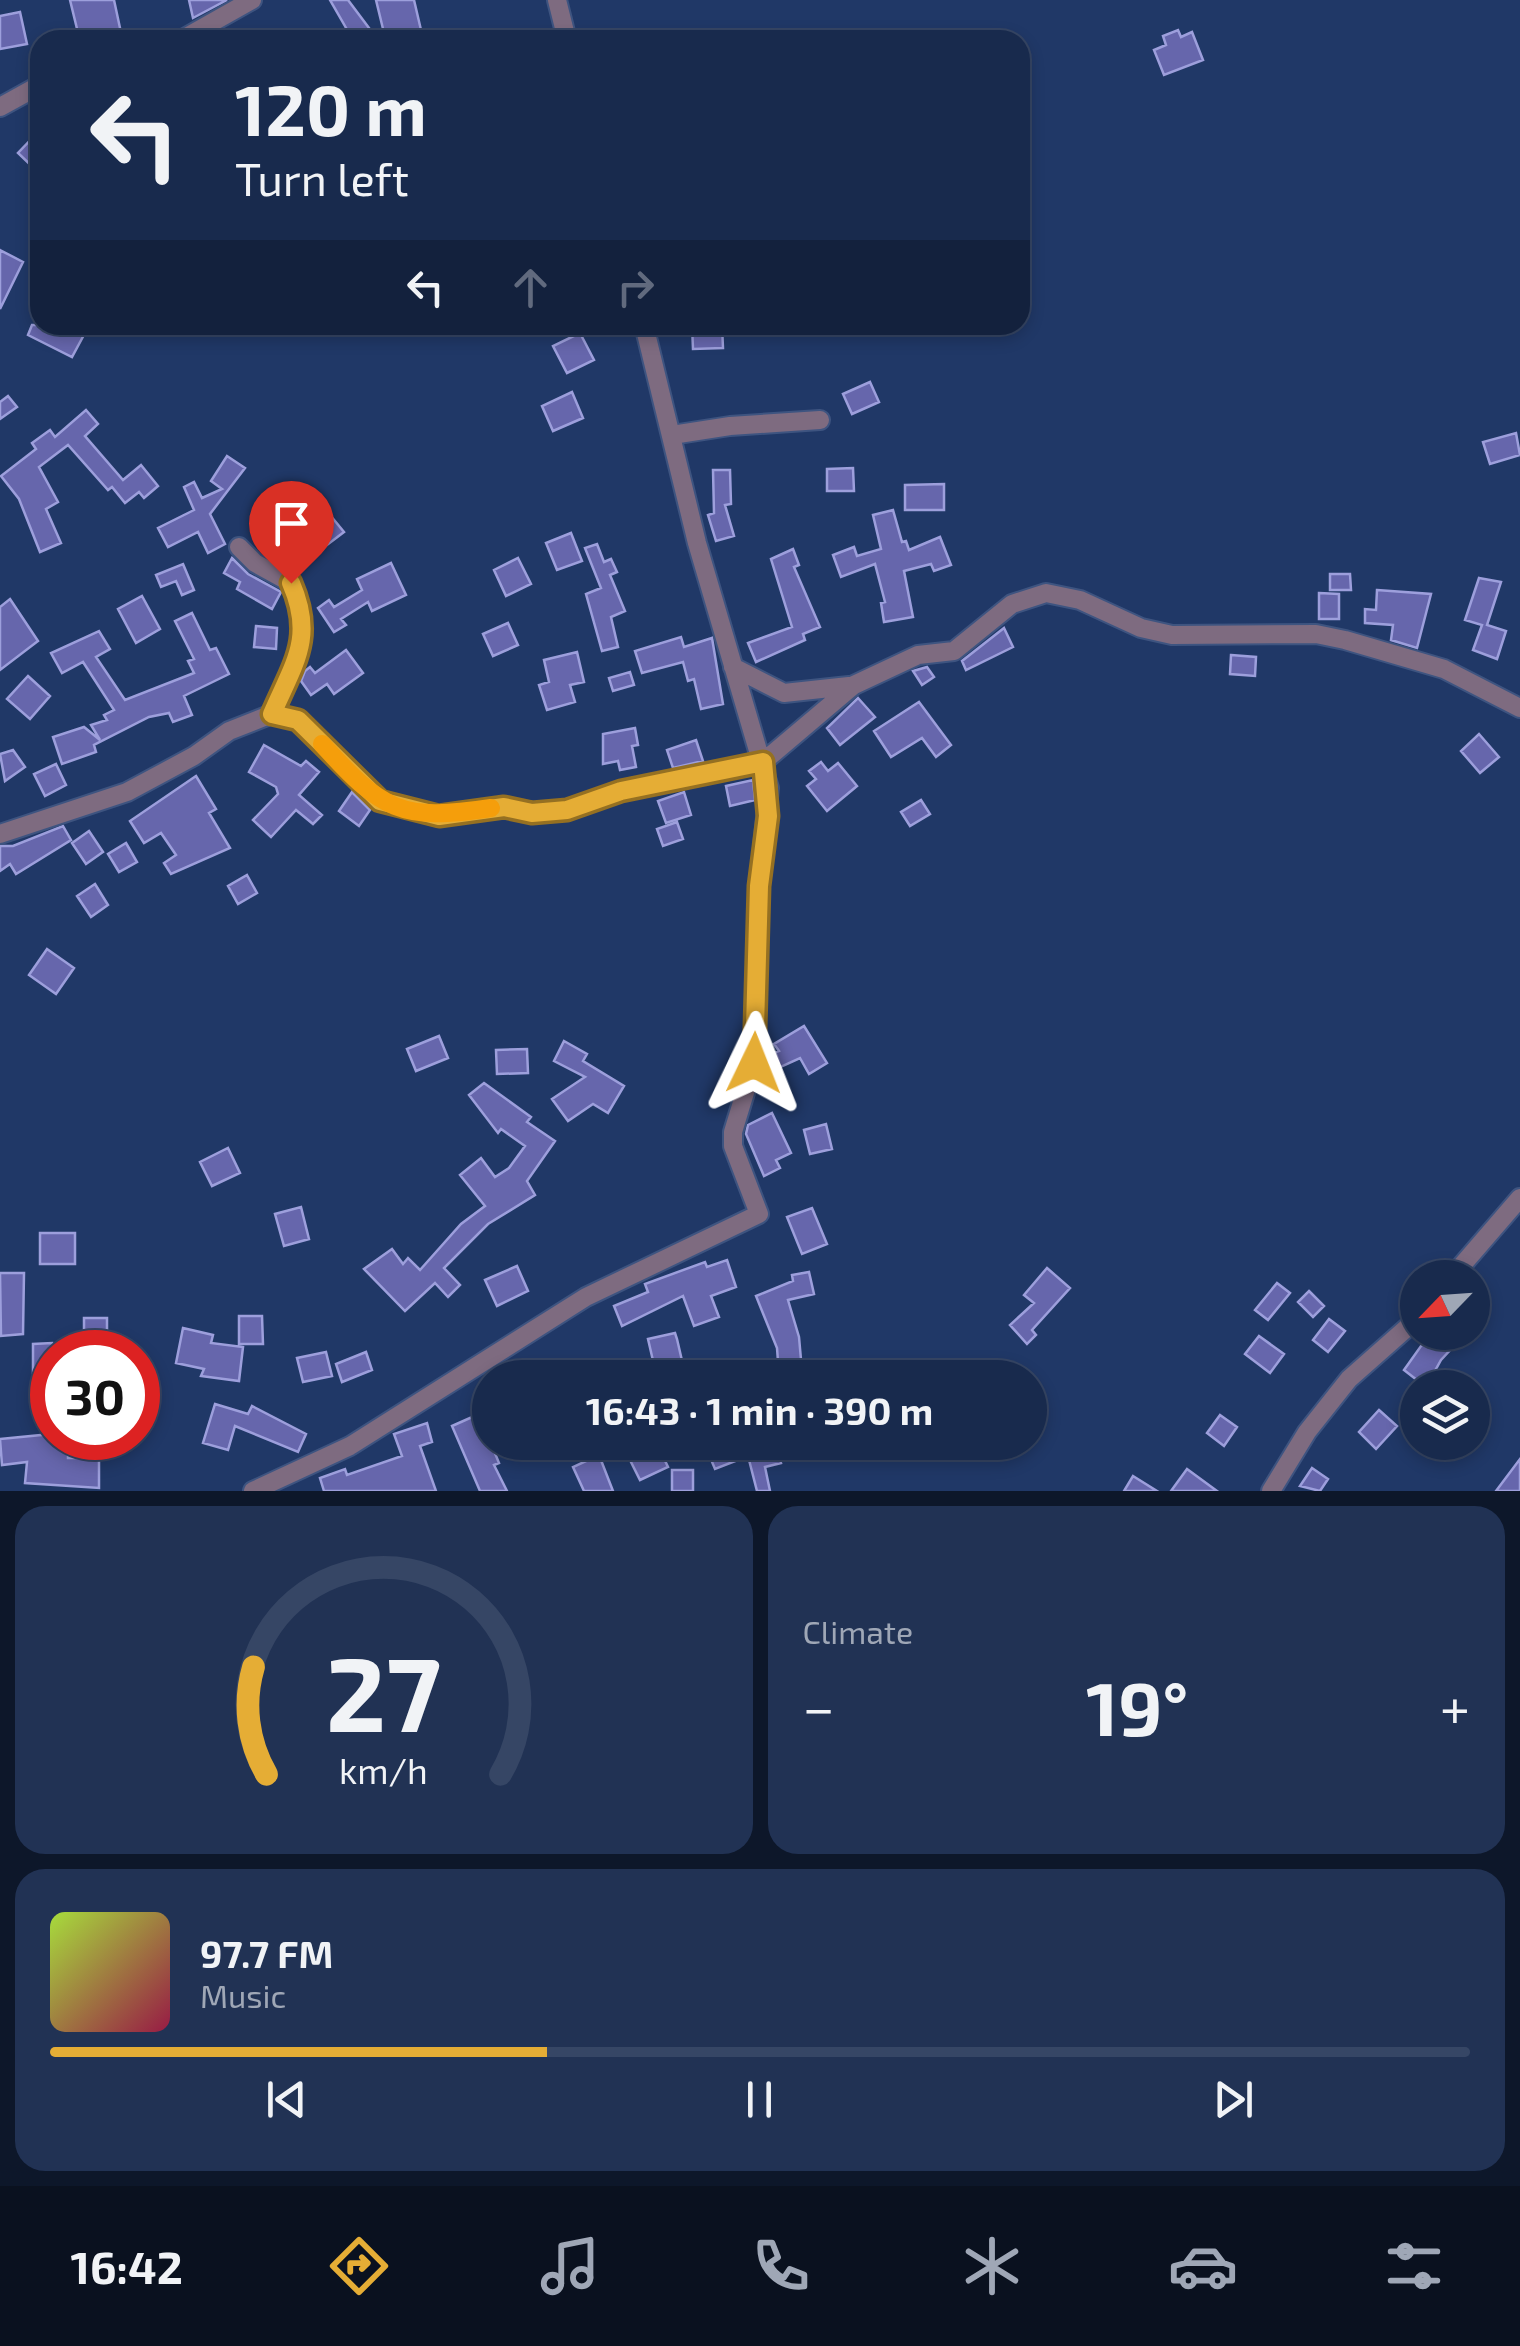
<!DOCTYPE html>
<html lang="en">
<head>
<meta charset="utf-8">
<style>
	body { margin:0; font-family:"Exo 2",sans-serif; background:#213254; color:#f1f3f6; height:100vh; display:flex; flex-direction:column; font-size:38px; white-space:nowrap }
	* { box-sizing:border-box; margin:0 }
	p { font-size:32px; color:#9fa7b6 }
	.icon { flex:none; width:55px; height:55px; fill:none; stroke:currentColor; stroke-width:2; stroke-linecap:round; stroke-linejoin:round }
	.map { position:relative; height:1491px; overflow:hidden }
	.details { display:flex; flex-direction:column; gap:15px; padding:15px; background:#0d172a; flex:1 }
	.details>* { flex:none }
	.guide { position:absolute; left:30px; top:30px; width:1000px; height:305px; border-radius:30px; box-shadow:0 5px 15px #0003,0 0 0 2px #364665; background:#182a4d; color:#f1f3f6; overflow:hidden }
	.needle { width:65px; rotate:245deg }
	.buttons { position:absolute; left:1400px; top:1260px; display:grid; gap:20px }
	.buttons a { display:grid; place-items:center; width:90px; height:90px; border-radius:50%; background:#182a4d; box-shadow:0 5px 15px #0003,0 0 0 2px #364665; font-size:50px }
	.speed { position:absolute; left:30px; top:1330px; display:flex; gap:20px; font-size:50px; font-weight:700; text-align:center }
	.speed>* { display:grid; place-content:center; width:130px; height:130px; border-radius:50%; background:#182a4d; box-shadow:0 5px 15px #0003,0 0 0 2px #364665; line-height:1 }
	.speed .limit { border:15px solid #d22; background:#fff; color:#111 }
	.pin { position:absolute; display:grid; place-items:center; width:85px; height:85px; color:#fff; margin:-102px -42px; border-radius:50% 50% 50% 0; rotate:-45deg; box-shadow:0 0 10px #0007 }
	.pin .icon { rotate:45deg }
	.me { position:absolute; width:110px; margin:-55px; rotate:2deg; stroke-linejoin:round; filter:drop-shadow(0 0 8px #0008) }
	.turn { display:flex; align-items:center; gap:35px; height:210px; padding:0 40px; font-size:45px }
	.turn .icon { width:130px; height:130px; stroke-width:2.5 }
	.turn b { display:block; font-size:70px; line-height:85px }
	.lanes { display:flex; align-items:center; height:95px; padding:0 40px; background:#0003; justify-content:center; gap:50px; direction:ltr }
	.lanes .off { opacity:.35 }
	.big { font-size:75px; font-weight:700; line-height:1.1 }
	.details .widget { flex:1; display:flex; flex-direction:column; justify-content:center; gap:15px; min-width:0; padding:0 35px; border-radius:30px; background:#213254 }
	.details .dial { align-items:center; gap:0 }
	.dial svg { height:260px; overflow:visible; fill:none; stroke:#364665; stroke-width:7; stroke-linecap:round; text-anchor:middle }
	.dial text { fill:#f1f3f6; stroke:none }
	.song { display:flex; align-items:center; gap:30px }
	.cover { width:120px; height:120px; border-radius:15px; background:linear-gradient(135deg,hsl(80 70% 55%),hsl(340 70% 35%)) }
	.played { height:10px; border-radius:5px; background:linear-gradient(90deg,#e5ad35 35%,#364665 35%) }
	.keys { display:flex; justify-content:space-around; direction:ltr }
	.heat { display:flex; justify-content:space-between; align-items:center; font-size:55px; direction:ltr }
	.details .tiles { flex:1; display:grid; gap:15px; grid-template-columns:1fr 1fr }
	.widget:last-child { grid-column:span 2 }
	.trip { position:absolute; left:472px; top:1360px; width:575px; height:100px; border-radius:50px; background:#182a4d; box-shadow:0 5px 15px #0003,0 0 0 2px #364665; font-weight:700; line-height:100px; text-align:center }
	.tabs { display:flex; height:160px; justify-content:space-around; align-items:center; background:#0a111f; color:#9fa7b6 }
	.tabs .icon { width:70px; height:70px }
	.tabs .active { color:#e5ad35 }
	.tabs b { font-size:45px; color:#f1f3f6 }
	.map>svg:first-child { display:block }
</style>
</head>
<body>
<div class="map">
<svg width="1520" height="1491" viewBox="0 0 1520 1491">
	<rect width="100%" height="100%" fill="#203867"/>
	<path fill="#6666ac" stroke="#9d9fdc" stroke-width="2.5" d="M70,0H114L120,28L79,37Z
		M189,0H227L193,18Z
		M330,0H348L372,32L353,40Z
		M376,0H414L421,30L385,37Z
		M20,12L27,44L0,49V16Z
		M1178,30L1181,37L1192,32L1203,60L1164,75L1154,50L1166,45L1163,36Z
		M40,130V174L18,153Z
		M0,250L23,262L0,309Z
		M32,325H75L86,331L72,357L28,335Z
		M692,325H722L723,348L693,349Z
		M580,333L594,360L567,373L553,346Z
		M870,382L879,402L852,414L843,394Z
		M572,392L583,418L553,431L542,406Z
		M8,396L17,407L0,419V402Z
		M86,410L98,424L85,436L123,480L141,465L158,486L144,498L139,492L125,503L112,487L108,490L68,445L39,467L58,502L46,509L61,543L40,552L19,499L1,476L36,449L32,443L50,430L55,437Z
		M1516,433L1520,455L1490,464L1483,442Z
		M227,456L245,468L210,514L225,544L208,553L198,532L168,547L158,528L194,510L184,487L194,482L202,498L222,489L211,481Z
		M853,468L854,491H827V469Z
		M713,470H730L731,504L725,505L734,536L716,541L708,515L714,513Z
		M944,484V510H905V485Z
		M294,501L305,516L321,504L344,532L294,570L276,554L303,537L282,510Z
		M893,510L902,542L906,541L909,550L940,537L951,565L934,571L931,564L904,571L913,617L884,622L881,603L885,602L875,564L841,577L833,555L854,547L857,556L881,549L873,515Z
		M571,533L582,561L557,570L546,543Z
		M597,544L604,562L611,559L617,572L610,575L625,611L611,617L618,647L602,651L586,594L601,588L585,548Z
		M793,549L799,565L794,567L820,627L803,634L805,640L756,662L748,643L792,627L771,559Z
		M232,558L248,574L281,592L272,609L237,589L240,582L224,573Z
		M518,558L531,584L506,596L494,570Z
		M391,563L406,595L372,611L368,602L341,619L346,625L334,632L318,608L329,600L334,607L362,590L357,579Z
		M183,564L194,590L182,595L176,581L161,587L156,575Z
		M1330,574H1350L1351,590H1330Z
		M1479,578L1501,582L1487,625L1506,631L1497,659L1473,650L1482,625L1465,620Z
		M1377,590L1431,594L1417,648L1391,640L1393,625L1365,623V609L1376,610Z
		M1319,593L1339,594V619H1319Z
		M142,596L160,629L136,643L118,609Z
		M10,599L38,641L0,670V607Z
		M192,613L210,650L216,648L229,674L184,696L192,715L173,722L169,713L149,717L94,745L96,752L62,764L53,737L84,727L100,740L91,725L107,720L104,715L114,710L83,662L62,673L51,653L99,631L110,649L96,657L125,700L194,673L188,661L194,659L175,621Z
		M508,623L518,645L493,656L483,634Z
		M256,626L277,628L276,649L254,647Z
		M1004,628L1013,647L966,670L962,661Z
		M681,637L684,647L712,638L723,704L701,709L694,679L688,681L683,662L642,673L635,651Z
		M346,650L363,673L334,694L327,684L311,695L301,681L305,671L310,667L315,673Z
		M577,652L584,682L570,685L575,702L547,710L539,685L549,682L544,660Z
		M1231,655L1256,657L1255,676L1230,674Z
		M927,667L934,677L922,685L913,671Z
		M630,672L634,685L613,691L609,678Z
		M28,676L50,696L30,719L7,699Z
		M858,698L875,717L840,745L827,728Z
		M919,702L951,745L936,757L922,738L891,757L874,731Z
		M635,728L638,745L632,746L636,767L620,770L618,761L603,764V734Z
		M1479,734L1499,757L1480,773L1461,751Z
		M696,740L703,761L673,768L667,750Z
		M264,745L301,766L306,761L319,772L299,795L322,815L313,824L296,810L271,837L253,820L278,794L276,787L249,772Z
		M13,750L25,767L5,781L0,754Z
		M821,762L828,771L838,763L857,786L827,811L807,786L816,779L809,771Z
		M56,764L66,785L45,796L34,774Z
		M196,776L216,809L209,813L230,848L171,874L164,863L176,855L161,833L144,843L130,821Z
		M753,780L755,800L730,806L726,786Z
		M352,792L370,810L359,826L339,811Z
		M684,792L691,815L666,823L658,801Z
		M921,800L930,814L910,826L901,812Z
		M677,822L683,839L663,846L657,829Z
		M63,826L71,840L16,874L10,864L0,871V846H13Z
		M89,831L103,852L86,864L72,843Z
		M126,843L137,862L119,872L108,854Z
		M247,875L257,893L238,904L228,886Z
		M95,884L108,905L91,917L77,896Z
		M47,949L74,968L56,994L29,975Z
		M804,1026L827,1063L809,1074L800,1058L763,1075L767,1056L779,1051L774,1044Z
		M439,1036L448,1058L416,1071L407,1049Z
		M564,1041L587,1054L583,1061L624,1086L608,1113L593,1104L568,1121L552,1099L585,1077L554,1061Z
		M527,1049L528,1073L497,1074L496,1050Z
		M484,1083L531,1117L527,1122L555,1141L527,1181L535,1195L488,1224L444,1268L460,1285L448,1297L435,1283L405,1311L364,1269L392,1249L403,1264L408,1258L420,1270L461,1224L485,1206L460,1175L481,1158L495,1177L509,1168L525,1146L501,1129L498,1133L469,1095Z
		M772,1113L791,1153L776,1160L780,1168L764,1176L746,1134L748,1125Z
		M826,1124L832,1149L810,1154L804,1130Z
		M228,1148L240,1173L212,1186L200,1162Z
		M301,1207L309,1239L284,1246L275,1214Z
		M812,1208L827,1244L802,1254L787,1217Z
		M40,1233H75V1264H40Z
		M727,1260L736,1287L711,1296L719,1317L694,1326L683,1296L622,1326L614,1306L648,1292L645,1284L705,1262L707,1267Z
		M517,1266L528,1291L497,1306L485,1280Z
		M1047,1268L1070,1288L1032,1330L1036,1335L1027,1344L1010,1325L1034,1303L1024,1295Z
		M809,1272L814,1294L788,1300L799,1337L802,1371L779,1375L777,1348L756,1296L793,1281L792,1275Z
		M0,1273H24L23,1334L1,1336Z
		M1277,1283L1290,1293L1268,1320L1255,1310Z
		M1309,1291L1324,1306L1313,1317L1298,1302Z
		M239,1316H262L263,1344H239Z
		M84,1318H107V1342H84Z
		M1329,1319L1345,1331L1328,1352L1313,1340Z
		M183,1328L213,1335L211,1343L243,1347L239,1381L201,1376L204,1369L176,1363Z
		M1438,1332H1467L1441,1360L1426,1387L1404,1370L1421,1346Z
		M675,1333L677,1339L686,1378H672L671,1361L654,1365L648,1339Z
		M1259,1336L1284,1354L1270,1373L1245,1354Z
		M52,1343V1372L33,1373V1344Z
		M326,1352L332,1376L303,1382L297,1358Z
		M366,1352L372,1370L342,1382L336,1364Z
		M215,1404L248,1414L252,1406L306,1434L298,1452L235,1426L228,1450L203,1443Z
		M1379,1410L1397,1426L1376,1449L1359,1432Z
		M479,1414L499,1463L494,1465L507,1491H480L452,1426Z
		M1220,1415L1237,1427L1224,1446L1207,1433Z
		M427,1423L432,1442L420,1446L436,1491H324L320,1478L345,1469L347,1475L402,1456L394,1434Z
		M52,1434V1438H68V1458H99V1488L25,1483L27,1462L2,1465L0,1439Z
		M621,1442H656L668,1467L640,1480Z
		M731,1442L738,1460L715,1469L707,1450Z
		M777,1449L781,1463L765,1467L770,1491H757L748,1456Z
		M599,1455L613,1491H584L573,1467Z
		M1520,1459V1491H1496Z
		M1312,1468L1328,1479L1320,1491L1300,1486Z
		M1187,1469L1217,1491H1171Z
		M672,1470H693V1491H672Z
		M1133,1476L1157,1491H1124Z"/>
	<g fill="none" stroke-linecap="round" stroke-linejoin="round">
		<g stroke="#3e5480" stroke-width="22">
			<path id="minor" d="M557,0L567,40
				M181,40L252,0
				M0,107L40,85
				M672,435L730,426L820,420
				M239,547L255,563L291,583C315,639 294,662 272,714
				M733,667L784,693L849,686
				M0,834L127,792L194,756L229,731L272,714L297,720L379,801L439,816L504,807L533,813L567,810L621,791L763,762L854,685L918,655L954,651L1012,604L1046,593L1080,600L1141,628L1172,635L1316,634L1345,640L1444,669L1520,708
				M1451,1278L1520,1198
				M253,1491L350,1446L586,1297L759,1214L733,1146V1132L754,1063L759,886L769,788L697,543L644,325
				M1271,1491L1307,1432L1349,1379L1418,1318"/>
		</g>
		<use href="#minor" stroke="#7e6b80" stroke-width="18"/>
	</g>
	<g fill="none" stroke-linecap="round" stroke-linejoin="round">
		<g stroke="#957022" stroke-width="25">
			<path id="route" d="M291,583C315,638 294,663 272,714L298,720L380,801L439,816L504,807L532,813L567,810L621,791L763,762L768,816L759,886L754,1063"/>
		</g>
		<use href="#route" stroke="#e5ad35" stroke-width="18"/>
		<path stroke="#f59e0b" stroke-width="18" d="M322,744C382,810 400,822 491,808"/>
	</g>
</svg>
<div class="buttons">
<a><svg class="needle" viewBox="-14 -14 28 28"><path d="M0-13l5 13h-10z" fill="#e53935"/><path d="M0 13l5-13h-10z" fill="#9fa7b6"/></svg></a>
<a><svg class="icon" aria-label="layers" viewBox="0 0 24 24"><path d="M12 4l9 5-9 5-9-5zM3 14l9 5 9-5"/></svg></a>
</div>
<div class="speed"><div class="limit">30</div></div>
<div class="pin" style="left:291px;top:583px;background:#d93025"><svg class="icon" aria-label="arrive" viewBox="0 0 24 24"><path d="M6 21V4h12l-3 4 3 4H6"/></svg></div>
<svg class="me" style="left:754px;top:1063px" viewBox="-20 -20 40 40"><path d="M0-17L14 15 0 8-14 15z" fill="#e5ad35" stroke="#fff" stroke-width="4"/></svg>
<div class="trip">16:43 · 1 min · 390 m</div>
<div class="guide">
<div class="turn"><svg class="icon" aria-label="left" viewBox="0 0 24 24"><path d="M17 20v-9H6M10 6l-5 5 5 5"/></svg><div><b>120 m</b>Turn left</div></div>
<div class="lanes"><svg class="icon" aria-label="left" viewBox="0 0 24 24"><path d="M17 20v-9H6M10 6l-5 5 5 5"/></svg><svg class="icon off" aria-label="ahead" viewBox="0 0 24 24"><path d="M12 20V5M6 11l6-6 6 6"/></svg><svg class="icon off" aria-label="right" viewBox="0 0 24 24"><path d="M7 20v-9h11M14 6l5 5-5 5"/></svg></div>
</div>
</div>
<section class="details">
<div class="tiles">
<div class="widget dial"><svg viewBox="0 0 100 80">
<path d="M14 69A42 42 0 1 1 86 69"/>
<path d="M14 69A42 42 0 0 1 10 36" stroke="#e5ad35"/>
<text x="50" y="56" font-size="32" font-weight="700">27</text>
<text x="50" y="72" font-size="11">km/h</text>
</svg></div>
<div class="widget"><p>Climate</p>
<div class="heat"><a>−</a><b class="big">19°</b><a>+</a></div>
</div>
<div class="widget">
<div class="song"><i class="cover"></i><div><b>97.7 FM</b><p>Music</p></div></div>
<div class="played"></div>
<div class="keys"><svg class="icon" aria-label="previous" viewBox="0 0 24 24"><path d="M18 5L8 12l10 7zM5 5v14"/></svg><svg class="icon" aria-label="pause" viewBox="0 0 24 24"><path d="M8 5v14M16 5v14"/></svg><svg class="icon" aria-label="next" viewBox="0 0 24 24"><path d="M6 5l10 7-10 7zM19 5v14"/></svg></div>
</div>
</div>
</section>
<nav class="tabs">
<b>16:42</b>
<svg class="icon active" aria-label="directions" viewBox="0 0 24 24"><path d="M12 3l9 9-9 9-9-9zM9 14v-3h6M13 9l2 2-2 2"/></svg>
<svg class="icon" aria-label="music" viewBox="0 0 24 24"><path d="M9 18V5l10-2v13"/><circle cx="6" cy="18" r="3"/><circle cx="16" cy="16" r="3"/></svg>
<svg class="icon" aria-label="phone" viewBox="0 0 24 24"><path d="M5 4h4l2 5-3 2q2 4 5 5l2-3 5 2v4C11 20 4 13 5 4z"/></svg>
<svg class="icon" aria-label="climate" viewBox="0 0 24 24"><path d="M12 3v18M4 7l16 10M4 17L20 7"/></svg>
<svg class="icon" aria-label="car" viewBox="0 0 24 24"><path d="M5 17H2v-5l4-1 3-4h7l3 4 3 1v5h-3M9 17h6M6 11h13"/><circle cx="7" cy="17" r="2"/><circle cx="17" cy="17" r="2"/></svg>
<svg class="icon" aria-label="filters" viewBox="0 0 24 24"><path d="M4 7h16M4 17h16"/><circle cx="9" cy="7" r="2"/><circle cx="15" cy="17" r="2"/></svg>
</nav>
</body>
</html>
